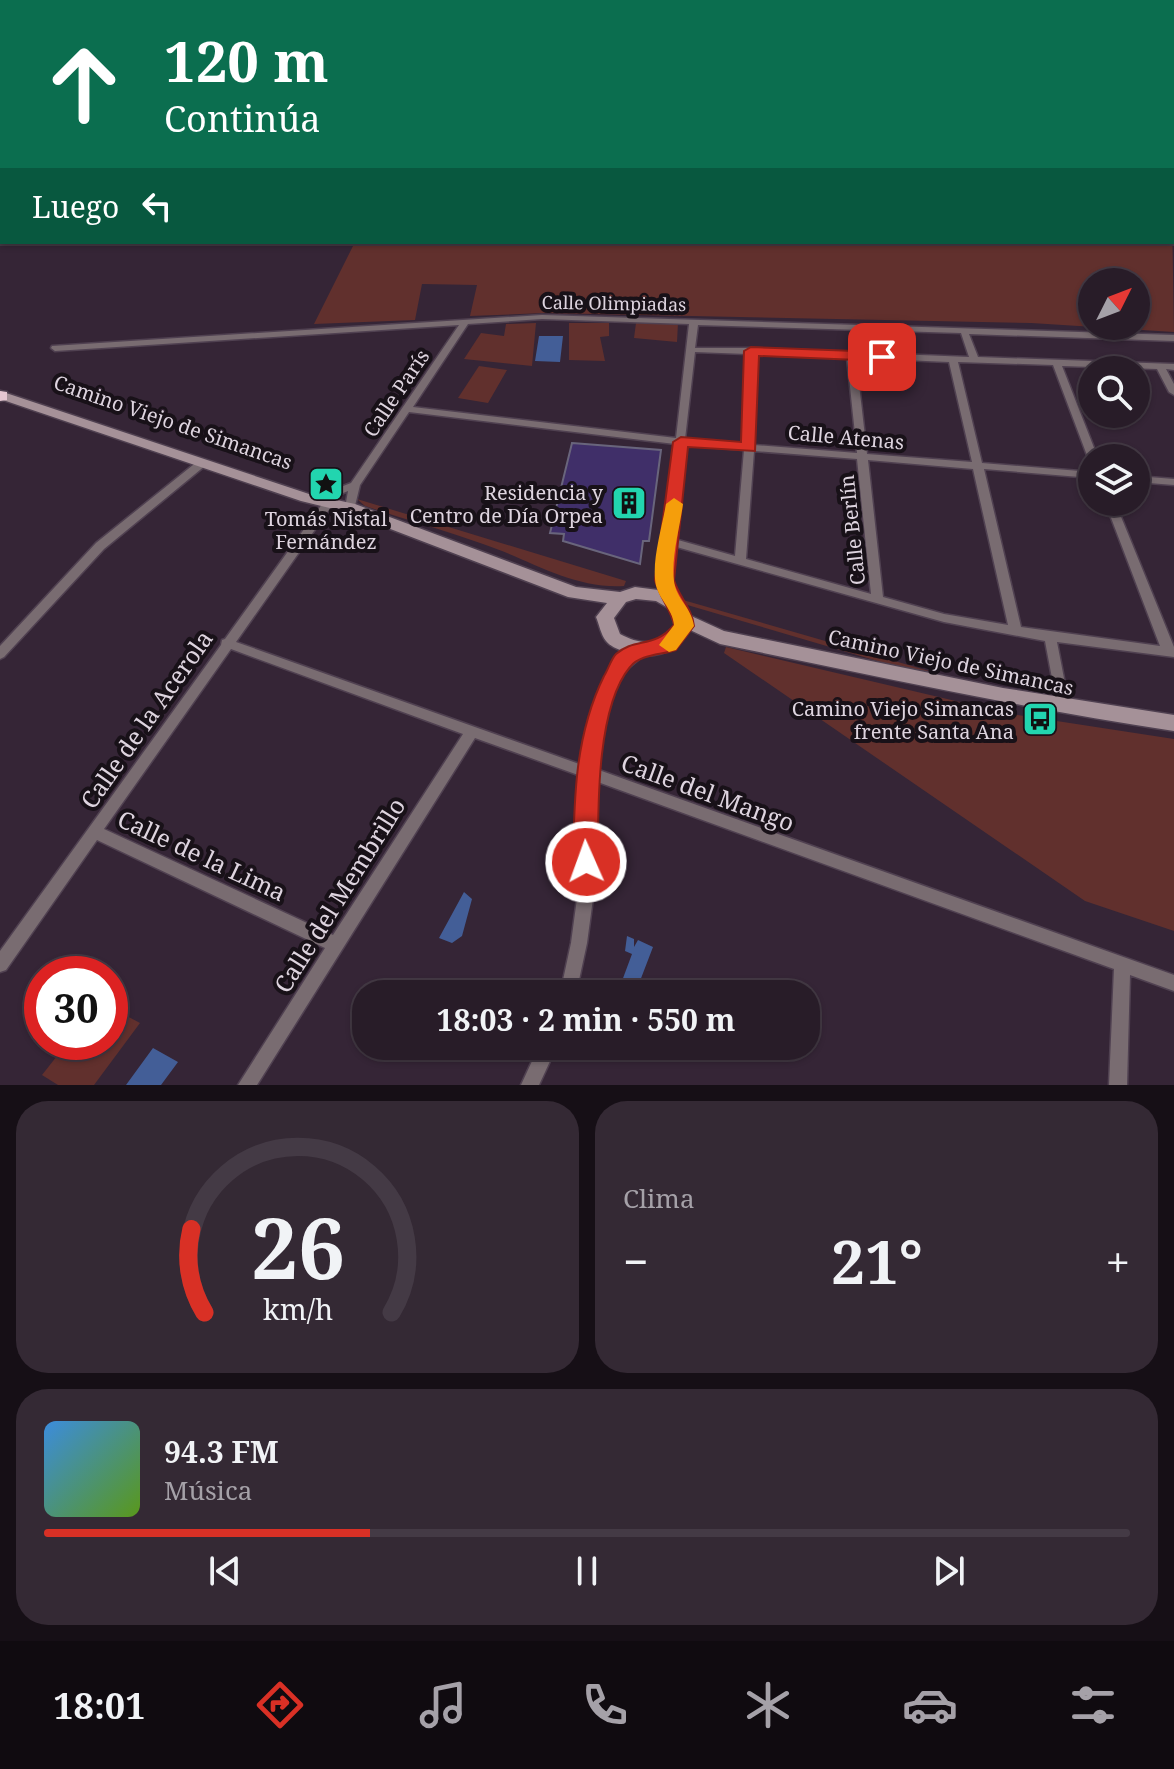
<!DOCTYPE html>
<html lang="es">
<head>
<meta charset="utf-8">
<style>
	body { margin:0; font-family:"Noto Serif",serif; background:#342934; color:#f1f3f6; height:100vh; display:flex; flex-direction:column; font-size:30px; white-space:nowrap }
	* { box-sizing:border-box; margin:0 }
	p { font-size:26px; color:#a5a1a8 }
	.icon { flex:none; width:44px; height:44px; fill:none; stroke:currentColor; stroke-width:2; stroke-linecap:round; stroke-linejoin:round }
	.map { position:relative; height:1085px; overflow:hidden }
	.sheet { display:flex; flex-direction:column; gap:16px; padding:16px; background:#160f16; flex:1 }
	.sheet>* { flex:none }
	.hud { position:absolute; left:0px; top:0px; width:1174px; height:244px; box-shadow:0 2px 6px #0004,0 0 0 2px #443a45; background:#0b6e4f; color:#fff; overflow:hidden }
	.needle { width:52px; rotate:48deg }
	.buttons { position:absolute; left:1078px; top:268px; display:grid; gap:16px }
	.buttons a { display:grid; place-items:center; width:72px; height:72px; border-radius:50%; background:#281c28; box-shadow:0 2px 6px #0004,0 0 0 2px #443a45; font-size:40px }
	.speed { position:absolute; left:24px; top:956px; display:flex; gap:16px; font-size:40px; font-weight:700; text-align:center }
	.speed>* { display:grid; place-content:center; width:104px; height:104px; border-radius:50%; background:#281c28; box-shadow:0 2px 6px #0004,0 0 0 2px #443a45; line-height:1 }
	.speed .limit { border:12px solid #d22; background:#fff; color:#111 }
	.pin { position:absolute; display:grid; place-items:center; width:68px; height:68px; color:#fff; margin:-34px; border-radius:16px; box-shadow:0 4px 12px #0006 }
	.me { position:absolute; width:88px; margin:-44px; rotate:358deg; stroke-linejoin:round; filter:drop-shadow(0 0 6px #0008) }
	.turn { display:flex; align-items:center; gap:28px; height:168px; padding:0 32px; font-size:36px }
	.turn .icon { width:104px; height:104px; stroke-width:2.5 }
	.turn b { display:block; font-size:56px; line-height:68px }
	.then { display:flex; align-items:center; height:76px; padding:0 32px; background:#0003; gap:16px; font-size:30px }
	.big { font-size:60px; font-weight:700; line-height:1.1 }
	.sheet .card { flex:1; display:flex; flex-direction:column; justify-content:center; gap:12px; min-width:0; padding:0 28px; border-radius:32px; background:#342934 }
	.sheet .dial { align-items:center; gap:0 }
	.dial svg { height:208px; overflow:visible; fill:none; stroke:#443a45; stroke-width:7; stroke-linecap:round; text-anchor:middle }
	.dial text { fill:#f1f3f6; stroke:none }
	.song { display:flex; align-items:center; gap:24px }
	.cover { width:96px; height:96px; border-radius:12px; background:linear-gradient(135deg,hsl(210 70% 55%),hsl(90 70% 35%)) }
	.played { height:8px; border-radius:4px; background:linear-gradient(90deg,#d93025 30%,#443a45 30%) }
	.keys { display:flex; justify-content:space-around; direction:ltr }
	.heat { display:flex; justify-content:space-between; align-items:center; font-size:44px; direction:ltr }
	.sheet .tiles { flex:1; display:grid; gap:16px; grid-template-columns:1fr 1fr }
	.card:last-child { grid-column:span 2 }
	.trip { position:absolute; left:352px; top:980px; width:468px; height:80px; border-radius:32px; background:#281c28; box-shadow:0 2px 6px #0004,0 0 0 2px #443a45; font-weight:700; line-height:80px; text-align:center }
	.menu { display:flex; height:128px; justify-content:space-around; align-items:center; background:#100b10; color:#a5a1a8 }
	.menu .icon { width:56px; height:56px }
	.menu .selected { color:#d93025 }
	.menu b { font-size:36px; color:#f1f3f6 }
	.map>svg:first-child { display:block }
</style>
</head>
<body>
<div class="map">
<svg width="1174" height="1085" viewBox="0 0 1174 1085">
	<rect width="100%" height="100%" fill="#352536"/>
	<path fill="#61302d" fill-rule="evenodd" d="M1172,214L1174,332L1031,323L544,313L470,316L477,285L422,284L415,320L314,324L355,242H1172ZM1092,282H1136V326H1092Z
		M536,323L532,366L464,359L481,333L504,336L506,324Z
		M569,323H609V336L600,337L605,361L569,360Z
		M636,323H678L677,342L634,338Z
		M479,366L507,370L488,403L458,398Z
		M357,499L626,581L624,586C572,589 531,560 483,544C444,530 404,519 365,506Z
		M683,600L943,675L1005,688L998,692L891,665L684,604Z
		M726,647L1011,714L1174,739V931L1085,901L724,653Z
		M110,1007L140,1023L94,1085H58L42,1075L68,1042H110Z"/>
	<path fill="#435e97" d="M539,336H563L560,362L535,361Z
		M464,892L472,899L462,936L452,943L439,938Z
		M627,936L634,939V947L638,940L653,947L635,994L619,989L632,954L625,951Z
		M153,1048L178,1062L161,1085H126Z"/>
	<path fill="#402f69" stroke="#69657c" stroke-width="2" d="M572,443L661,450L649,541H643L640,564L563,541L564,534L550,533Z"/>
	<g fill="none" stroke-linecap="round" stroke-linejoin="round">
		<g stroke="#504151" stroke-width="3">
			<path id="street" d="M405,0L415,2H405Z
				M913,0H918L919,2H914Z
				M1050,0H1054V2H1050Z
				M1172,15H1174V18H1172Z
				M0,17H2V19H0Z
				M1172,28H1174V30H1172Z
				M0,31H2V33H0Z
				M0,41H2V43H0Z
				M1172,46H1174V50H1172Z
				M2,53V57L0,58V54Z
				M1172,57L1174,58V62L1172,61Z
				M0,72H2V76H0Z
				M0,89H2V93H0Z
				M2,98V102L0,103V99Z
				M0,115H2V119H0Z
				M542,315L1174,335V341L969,334L978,357L1174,364V370L1166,369L1174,384V395L1169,392L1157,369L1062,366L1098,458H1092V461L1088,458L1053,365L958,362L982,463L1092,472V478L984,469L1021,627L1160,646L1105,502H1115L1174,647V657L1057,642L1067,694L1066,698L1061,699L1056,698L1055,694L1045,641L944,622L673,546L670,580L676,599L674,602H666L658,580L675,444L409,412L360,485L354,510H346L345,508L348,491L329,499L334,502L333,504L236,642L582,765C585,727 594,681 625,657C632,651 637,645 646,647L648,650L646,653C639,660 629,666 623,674C603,701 597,737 596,769L1174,975V991L1130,975L1127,1085H1109L1114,969L595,781L594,891L587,943L576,994H560L571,943L578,891L581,776L475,738L257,1085H238L325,948L97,840L6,970L0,972V951L221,645L222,640L225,639L325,500L320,499L319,497L320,495L351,483L459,325L55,351L51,348L52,346ZM542,319L689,324L676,438L413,407L468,324ZM698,325L961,333L969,357L751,348H695ZM695,352L747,354L744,444L685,439ZM755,355L847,358L857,453L754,445ZM856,358L949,362L972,462L867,454ZM685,445L744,450L735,556L678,540L674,542ZM754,451L857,459L871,594L746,559ZM868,460L973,469L1008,625L944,614L883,597ZM231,649L463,734L333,935L104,829Z
				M202,460L207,463L206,465L104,549L4,657L0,659V646L96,543L198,461Z
				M1136,476L1174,479V485L1136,482Z
				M539,1046H557L539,1085H521Z"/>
		</g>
		<g stroke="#504151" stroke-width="3">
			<path id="secondary" d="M0,1L5,2L0,5Z
				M0,391L309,494L355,504L576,587L620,592L635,587L666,591L683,601L689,615L724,631L1003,688L1174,715V731C1021,708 871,675 720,644L690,630C675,655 650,661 623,651C617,649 610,646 606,641C601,635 599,624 596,617L607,603L568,597L346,512L301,501L0,399ZM636,599L656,601L670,609L675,626C661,647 640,645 620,634L614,618L626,602Z"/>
		</g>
		<g stroke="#504151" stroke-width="3">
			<path id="highway" d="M497,0H520L522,2H499Z
				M1172,80H1174V86H1172Z
				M2,203V211L0,212V204Z
				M2,221V230L0,231V222Z
				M0,391L7,392V400L0,401Z"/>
		</g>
		<use href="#street" fill="#796c71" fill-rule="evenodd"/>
		<use href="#secondary" fill="#a59198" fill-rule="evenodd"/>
		<use href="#highway" fill="#e6c7d2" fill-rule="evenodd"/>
	</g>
	<path fill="#d93025" stroke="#8d1f18" stroke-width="2" d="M751,347L882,352L890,357L882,361L759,356L755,451L688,447L674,580C679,597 692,608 694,626L676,650C662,655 640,654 630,667C596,708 598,811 598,862L594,870L586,873L577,870L573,862C574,798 575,735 604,676C608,670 611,659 616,654C635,637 654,649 674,625C673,614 659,596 655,580L673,442L681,437L741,442L744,351Z"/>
	<path fill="#f59e0b" d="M674,498L683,504C680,527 671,557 674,581C676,599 692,608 694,626L676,650L669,652L659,645L674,625C673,608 656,598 655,579C653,556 662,527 666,504Z"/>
	<defs>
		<g id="sight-square" transform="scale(1.8)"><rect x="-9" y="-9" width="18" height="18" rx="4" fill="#22d5af" stroke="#181118"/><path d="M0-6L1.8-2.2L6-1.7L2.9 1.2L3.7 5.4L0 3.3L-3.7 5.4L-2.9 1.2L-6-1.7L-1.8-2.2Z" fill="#111"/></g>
		<g id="building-square" transform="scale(1.8)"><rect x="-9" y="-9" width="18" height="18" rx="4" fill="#22d5af" stroke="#181118"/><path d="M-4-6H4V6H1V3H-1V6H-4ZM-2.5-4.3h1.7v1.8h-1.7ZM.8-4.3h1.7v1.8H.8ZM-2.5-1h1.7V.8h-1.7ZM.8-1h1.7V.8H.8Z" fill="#111"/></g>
		<g id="bus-square" transform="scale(1.8)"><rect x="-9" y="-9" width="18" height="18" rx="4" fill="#22d5af" stroke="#181118"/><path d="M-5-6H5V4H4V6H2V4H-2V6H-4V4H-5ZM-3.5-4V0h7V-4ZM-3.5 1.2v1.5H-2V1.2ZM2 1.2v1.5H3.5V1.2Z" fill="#111"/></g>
	</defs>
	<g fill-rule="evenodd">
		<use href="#sight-square" x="326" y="484"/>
		<use href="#building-square" x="629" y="503"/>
		<use href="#bus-square" x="1040" y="719"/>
	</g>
	<g text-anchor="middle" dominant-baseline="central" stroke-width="8" stroke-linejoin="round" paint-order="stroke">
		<g font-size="18" fill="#ded4df" stroke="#181118">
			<text transform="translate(614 303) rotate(1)">Calle Olimpiadas</text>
		</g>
		<g font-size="20" fill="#ded4df" stroke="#181118">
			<text transform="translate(396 393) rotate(-56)">Calle París</text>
			<text transform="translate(173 422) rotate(19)">Camino Viejo de Simancas</text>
			<text transform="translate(846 437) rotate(5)">Calle Atenas</text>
			<text transform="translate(852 530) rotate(-96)">Calle Berlín</text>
			<text transform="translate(951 662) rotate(12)">Camino Viejo de Simancas</text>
		</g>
		<g font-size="20" fill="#ded4df" stroke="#181118" text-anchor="end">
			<text x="603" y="492">Residencia y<tspan x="603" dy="23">Centro de Día Orpea</tspan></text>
			<text x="326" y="518" text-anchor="middle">Tomás Nistal<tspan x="326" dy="23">Fernández</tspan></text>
			<text x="1014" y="708">Camino Viejo Simancas<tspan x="1014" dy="23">frente Santa Ana</tspan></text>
		</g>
		<g font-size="24" fill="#ded4df" stroke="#181118">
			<text transform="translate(146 719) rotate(-55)">Calle de la Acerola</text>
			<text transform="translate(708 792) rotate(20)">Calle del Mango</text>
			<text transform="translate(202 855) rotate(25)">Calle de la Lima</text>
			<text transform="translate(339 895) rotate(-58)">Calle del Membrillo</text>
		</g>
	</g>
</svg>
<div class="buttons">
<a><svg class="needle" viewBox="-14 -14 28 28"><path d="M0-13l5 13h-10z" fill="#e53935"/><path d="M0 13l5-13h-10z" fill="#a5a1a8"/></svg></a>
<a><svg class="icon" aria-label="search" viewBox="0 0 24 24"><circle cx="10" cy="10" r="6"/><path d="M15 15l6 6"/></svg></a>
<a><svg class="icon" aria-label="layers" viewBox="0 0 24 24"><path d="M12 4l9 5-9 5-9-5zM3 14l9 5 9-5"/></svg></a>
</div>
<div class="speed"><div class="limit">30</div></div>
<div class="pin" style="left:882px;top:357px;background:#d93025"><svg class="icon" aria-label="arrive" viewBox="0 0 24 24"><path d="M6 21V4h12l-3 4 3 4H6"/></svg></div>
<svg class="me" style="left:586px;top:862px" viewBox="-20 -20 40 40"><circle r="17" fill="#d93025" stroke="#fff" stroke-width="3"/><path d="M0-11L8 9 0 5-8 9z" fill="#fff"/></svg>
<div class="trip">18:03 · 2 min · 550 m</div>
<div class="hud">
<div class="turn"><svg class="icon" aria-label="ahead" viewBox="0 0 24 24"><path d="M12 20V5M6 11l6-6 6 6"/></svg><div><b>120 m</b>Continúa</div></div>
<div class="then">Luego<svg class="icon" aria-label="left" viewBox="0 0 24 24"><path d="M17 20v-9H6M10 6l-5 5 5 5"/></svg></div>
</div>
</div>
<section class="sheet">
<div class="tiles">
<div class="card dial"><svg viewBox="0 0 100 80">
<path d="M14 69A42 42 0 1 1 86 69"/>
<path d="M14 69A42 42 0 0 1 9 37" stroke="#d93025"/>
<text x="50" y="56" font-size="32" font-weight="700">26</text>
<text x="50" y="72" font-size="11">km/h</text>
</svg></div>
<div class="card"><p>Clima</p>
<div class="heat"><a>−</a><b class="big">21°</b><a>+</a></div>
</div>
<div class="card">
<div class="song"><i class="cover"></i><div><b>94.3 FM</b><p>Música</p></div></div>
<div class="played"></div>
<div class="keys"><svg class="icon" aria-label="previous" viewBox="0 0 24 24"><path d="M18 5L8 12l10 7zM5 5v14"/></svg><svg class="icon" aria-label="pause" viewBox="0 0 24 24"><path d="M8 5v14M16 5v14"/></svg><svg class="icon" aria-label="next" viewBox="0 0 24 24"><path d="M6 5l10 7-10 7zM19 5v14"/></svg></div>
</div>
</div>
</section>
<nav class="menu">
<b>18:01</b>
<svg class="icon selected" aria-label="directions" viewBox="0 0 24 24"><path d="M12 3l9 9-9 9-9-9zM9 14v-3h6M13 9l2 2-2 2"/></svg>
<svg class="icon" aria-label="music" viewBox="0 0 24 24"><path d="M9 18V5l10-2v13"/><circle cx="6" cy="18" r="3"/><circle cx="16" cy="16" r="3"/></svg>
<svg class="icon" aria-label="phone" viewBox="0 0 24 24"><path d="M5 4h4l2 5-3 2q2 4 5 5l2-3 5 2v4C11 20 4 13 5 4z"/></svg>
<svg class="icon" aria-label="climate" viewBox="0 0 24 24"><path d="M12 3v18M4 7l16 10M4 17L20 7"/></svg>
<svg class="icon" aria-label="car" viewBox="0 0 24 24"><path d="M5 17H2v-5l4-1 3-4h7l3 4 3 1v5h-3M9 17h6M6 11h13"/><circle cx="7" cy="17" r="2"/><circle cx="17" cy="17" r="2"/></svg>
<svg class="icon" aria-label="filters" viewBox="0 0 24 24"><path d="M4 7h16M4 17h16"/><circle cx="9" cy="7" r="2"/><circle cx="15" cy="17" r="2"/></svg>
</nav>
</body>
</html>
